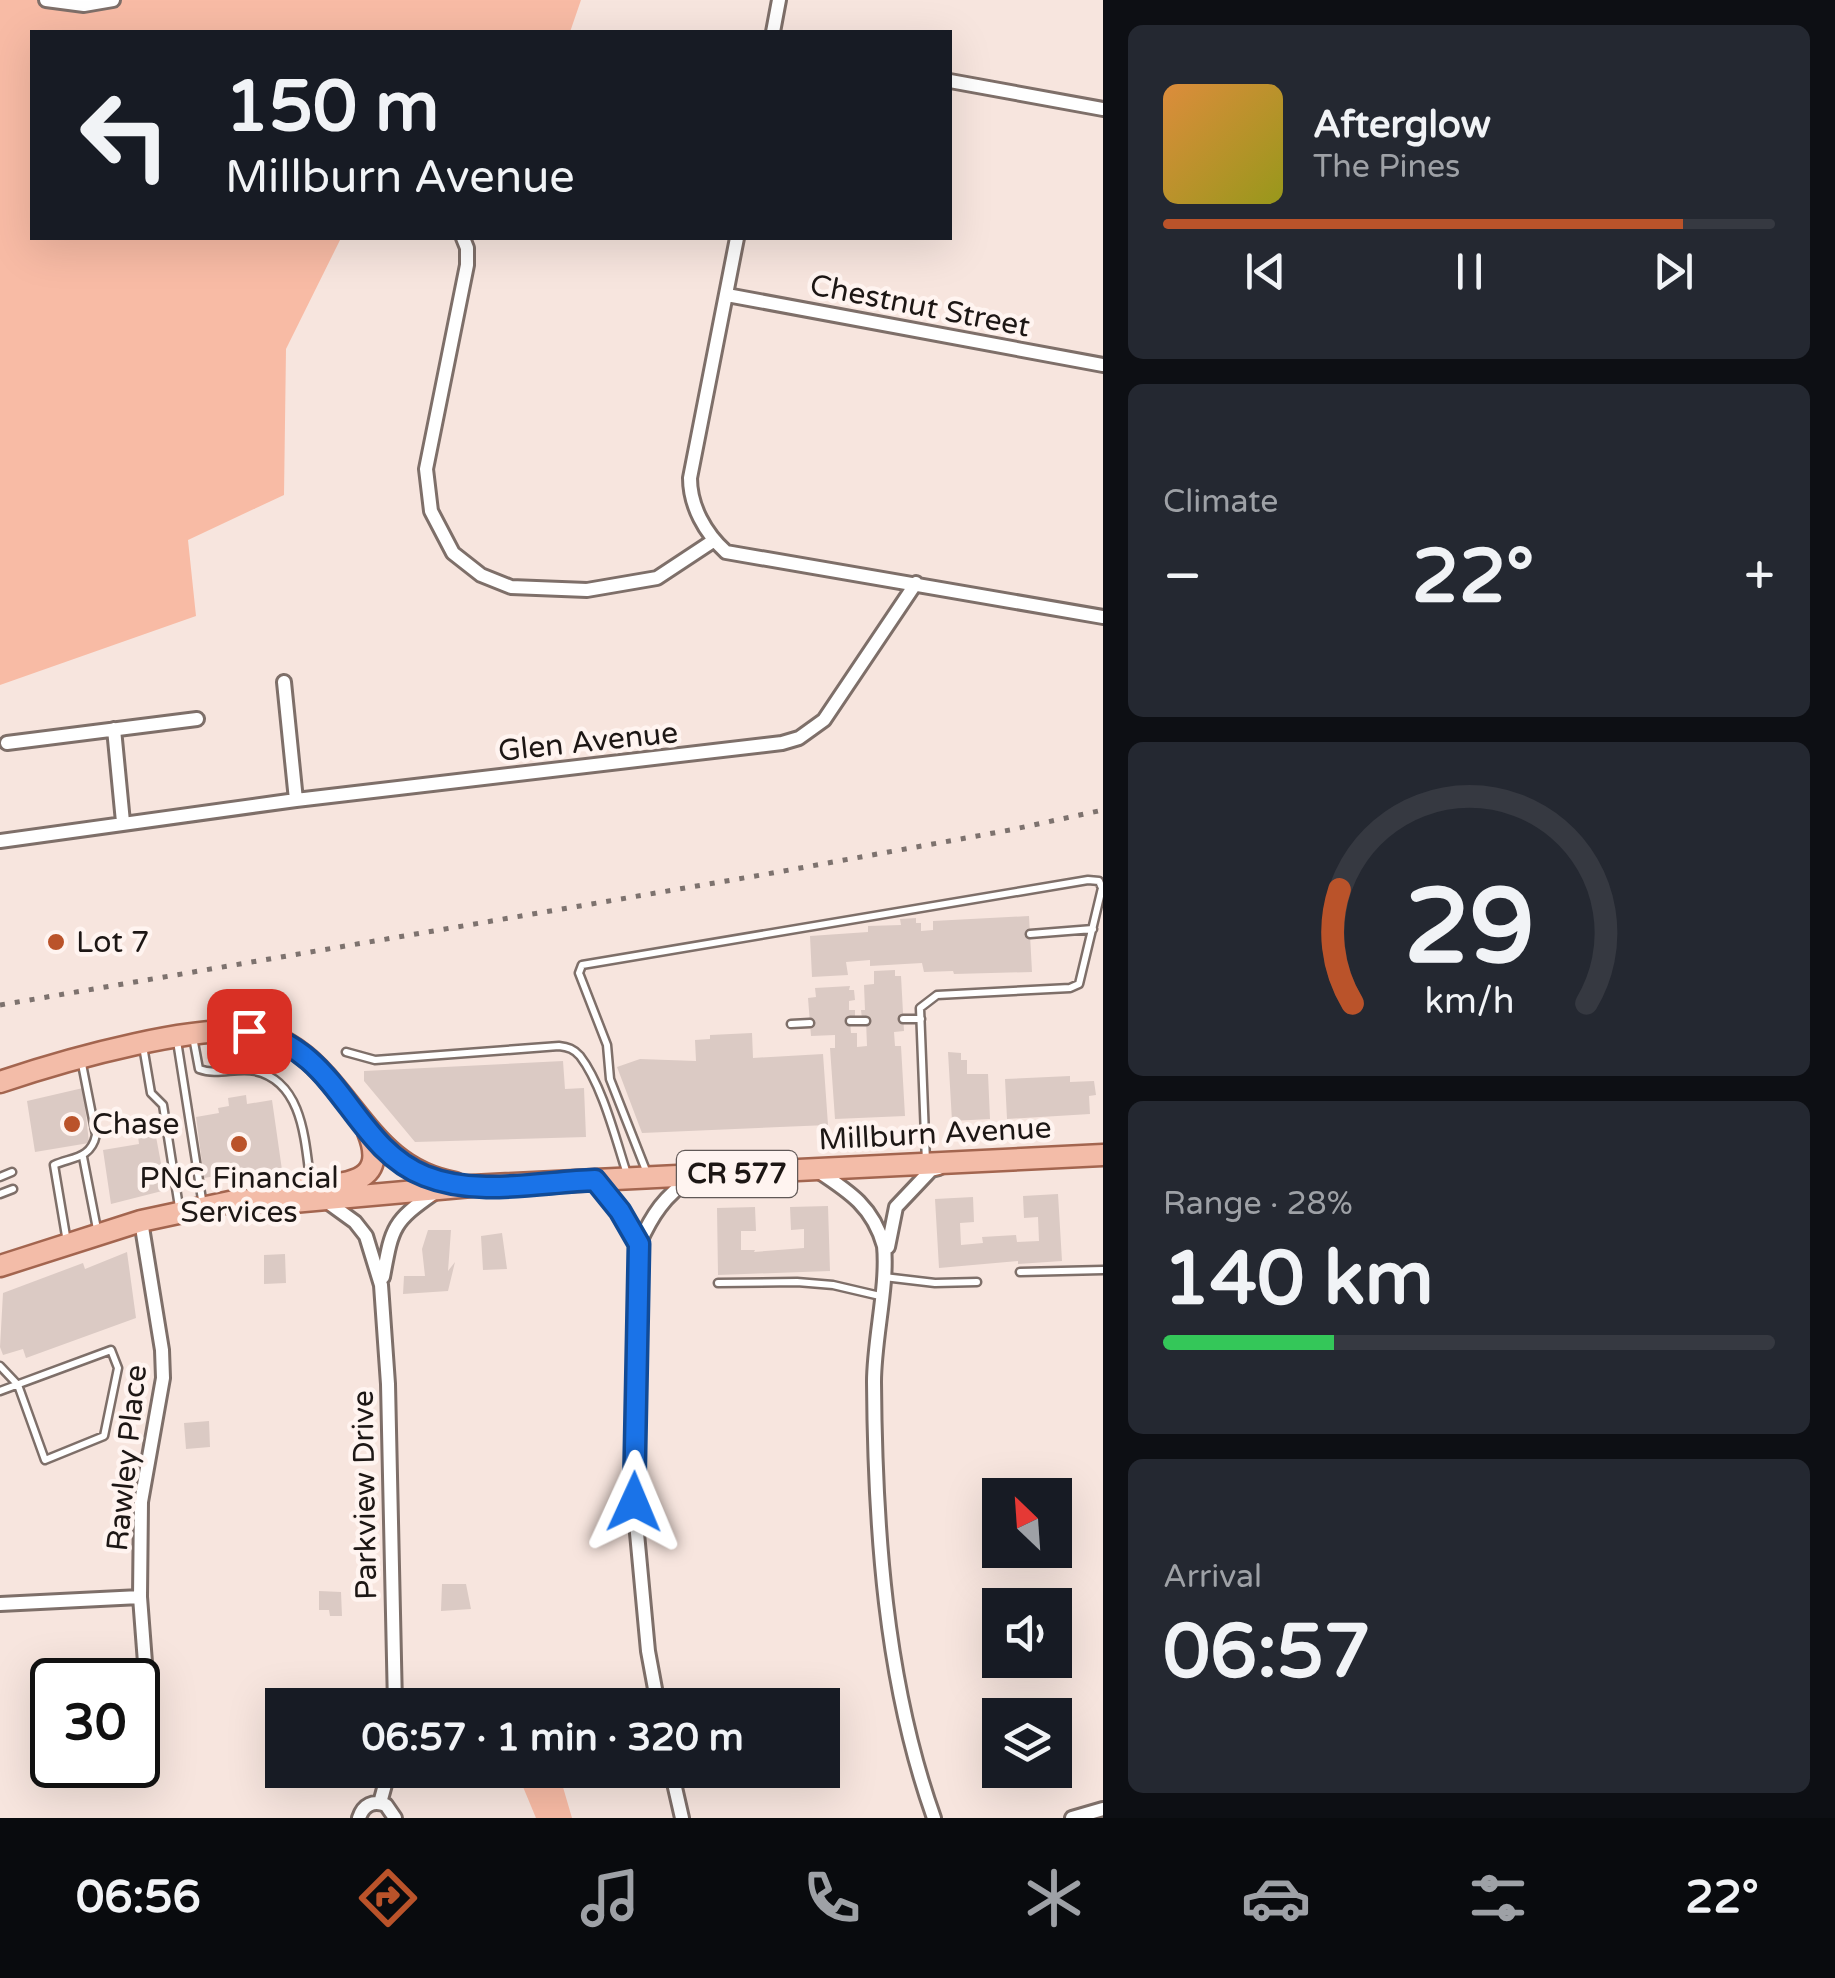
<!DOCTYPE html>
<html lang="en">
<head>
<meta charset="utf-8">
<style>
	body { margin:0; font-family:"Varela Round",sans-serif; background:#242831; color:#f1f3f6; height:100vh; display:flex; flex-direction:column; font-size:38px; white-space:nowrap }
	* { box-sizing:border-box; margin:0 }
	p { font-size:32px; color:#9ea1a6 }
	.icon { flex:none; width:55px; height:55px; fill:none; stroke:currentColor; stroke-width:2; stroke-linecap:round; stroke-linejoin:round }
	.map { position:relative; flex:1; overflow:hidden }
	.panel { display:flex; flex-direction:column; gap:25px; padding:25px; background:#0d0f14; width:732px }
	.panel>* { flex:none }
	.banner { position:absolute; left:30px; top:30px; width:922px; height:210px; border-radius:0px; box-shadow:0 10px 40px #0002; background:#171b24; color:#f1f3f6; overflow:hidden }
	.needle { width:65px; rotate:335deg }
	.tools { position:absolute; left:982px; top:1478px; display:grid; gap:20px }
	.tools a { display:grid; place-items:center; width:90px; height:90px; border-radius:0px; background:#171b24; box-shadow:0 10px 40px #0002; font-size:50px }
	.speed { position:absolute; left:30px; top:1658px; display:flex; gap:20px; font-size:50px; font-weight:700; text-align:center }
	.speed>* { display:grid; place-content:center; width:130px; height:130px; border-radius:50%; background:#171b24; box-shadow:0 10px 40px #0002; line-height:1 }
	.speed .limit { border:5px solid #111; border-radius:15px; background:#fff; color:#111 }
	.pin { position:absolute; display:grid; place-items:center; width:85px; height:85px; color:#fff; margin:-42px; border-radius:20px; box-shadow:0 5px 15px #0006 }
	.me { position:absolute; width:110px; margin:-55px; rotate:1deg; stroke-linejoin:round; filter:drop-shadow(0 0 8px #0008) }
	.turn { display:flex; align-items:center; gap:35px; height:210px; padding:0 30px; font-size:45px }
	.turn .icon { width:130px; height:130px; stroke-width:2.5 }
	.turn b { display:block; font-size:70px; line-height:85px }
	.big { font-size:75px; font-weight:700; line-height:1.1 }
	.panel .card { flex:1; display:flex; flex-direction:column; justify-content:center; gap:15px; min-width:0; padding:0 35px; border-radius:15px; background:#242831 }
	.panel .dial { align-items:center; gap:0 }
	.dial svg { height:260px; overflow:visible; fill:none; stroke:#363941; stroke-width:7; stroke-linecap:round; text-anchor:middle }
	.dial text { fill:#f1f3f6; stroke:none }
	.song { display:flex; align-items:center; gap:30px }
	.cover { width:120px; height:120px; border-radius:15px; background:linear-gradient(135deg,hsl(30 70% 55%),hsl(60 70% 35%)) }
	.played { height:10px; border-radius:5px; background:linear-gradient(90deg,#ba532a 85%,#363941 85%) }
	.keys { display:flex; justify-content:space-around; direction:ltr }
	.heat { display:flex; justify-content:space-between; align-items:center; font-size:55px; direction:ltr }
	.charge { height:15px; border-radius:8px; background:linear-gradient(90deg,#34c759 28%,#363941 0) }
	.trip { position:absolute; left:265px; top:1688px; width:575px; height:100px; border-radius:0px; background:#171b24; box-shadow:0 10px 40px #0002; font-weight:700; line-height:100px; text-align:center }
	.dock { display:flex; height:160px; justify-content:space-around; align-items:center; background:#090b0e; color:#9ea1a6 }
	.dock .icon { width:70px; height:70px }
	.dock .selected { color:#ba532a }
	.dock b { font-size:45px; color:#f1f3f6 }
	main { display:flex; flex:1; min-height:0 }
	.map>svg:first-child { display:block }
</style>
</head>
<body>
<main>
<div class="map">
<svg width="1103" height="1818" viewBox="0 0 1103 1818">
	<rect width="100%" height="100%" fill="#f7e5de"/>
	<path fill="#f8bba5" d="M0,0H581L570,32H32V238H341L286,349L284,495L188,540L196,616L0,685Z
		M516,1770H558L572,1818H536Z"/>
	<path fill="#dbcac4" d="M1029,916L1032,972L954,974L953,971L924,972L922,963L870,966V960L846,962L848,975L812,977L810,936L868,932V926L901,925L900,919L916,918V923H921V931L933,930V921Z
		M895,970V976H901L904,1031L894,1032L895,1046H901L905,1116L835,1119L830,1048H835V1035L811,1036L808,998L816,997L815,988L850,986L849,990H854L855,1000L849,1001V1010H855V1021H850L851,1033H857V1047L867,1046L866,1020L862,1019L861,1010H865L864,985L874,984V971Z
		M752,1033L753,1058L823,1054L828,1125L642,1133L617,1067L640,1059L696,1061L695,1040L710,1039V1035Z
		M948,1052L961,1053V1060H967V1074H988L990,1119L952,1121Z
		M563,1061L565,1089L584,1088L586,1137L415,1142L364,1081V1071Z
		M1070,1076V1082L1094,1081L1096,1095L1089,1096L1090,1114L1007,1119L1005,1079Z
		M83,1088L89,1143L35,1152L27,1101Z
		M246,1095L247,1104L272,1100L282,1170L229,1179L227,1174L204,1178L196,1117L219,1113L218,1108L229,1106L228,1098Z
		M154,1126L166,1190L111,1204L103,1150L139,1144L137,1128Z
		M1058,1194L1062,1261L1018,1264V1261L939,1268L935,1199L973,1197L974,1222L960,1223L961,1245L983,1243L982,1237L1016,1235L1017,1242L1039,1241L1038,1217L1024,1218L1023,1196Z
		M828,1206L830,1271L718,1275L717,1208L755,1207L756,1231H741V1250H755L754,1252L804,1248V1229L791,1230L790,1207Z
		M428,1230H451L448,1271L455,1262L448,1291L403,1294L404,1276H425L422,1249Z
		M502,1233L507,1269L483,1270L481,1236Z
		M127,1252L136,1318L26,1358L23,1349L3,1355L0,1347L3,1293L83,1263L85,1269Z
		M285,1254L286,1283L264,1284V1255Z
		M209,1421L210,1447L186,1449L184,1423Z
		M442,1584H466L471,1609L441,1611Z
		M319,1591L341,1592L342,1616H330L329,1610H319Z"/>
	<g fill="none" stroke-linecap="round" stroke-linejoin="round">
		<g stroke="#7e6f69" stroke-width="11">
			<path id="service" d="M1030,934L1093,929
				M903,1019H921
				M850,1021H866
				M791,1024L810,1023
				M193,1037L199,1069C217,1076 237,1067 255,1071C305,1082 305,1146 311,1186
				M177,1041L203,1206
				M143,1046L151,1093L163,1105L179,1207
				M346,1052L375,1060L559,1046C568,1047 574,1049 580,1056C603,1086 616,1141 628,1177
				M83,1157L97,1229
				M647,1173L610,1079L607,1045L579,973L582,965L1088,880L1099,881L1102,888L1079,984L1070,988L937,995L920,1008L926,1162
				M0,1177L12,1172
				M0,1194L13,1189
				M67,1242L54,1165C72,1157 91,1159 96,1135L82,1064
				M1020,1272L1103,1270
				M884,1277L935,1283L977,1282
				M718,1283L797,1282L833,1285L880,1296
				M0,1366L18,1385L45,1460L104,1436L118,1368L111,1350L0,1391"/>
		</g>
		<g stroke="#7e6f69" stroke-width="18">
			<path id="minor" d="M46,0L84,5L113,0
				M773,32L779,0
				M950,81L1103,109
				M463,238L467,248V265L426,469L431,511L453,553L481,575L511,587L587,590L657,578L713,541
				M737,238L690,478C690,506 705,533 726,552L1103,617
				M727,295L1103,365
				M284,682L296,800
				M114,729L123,822
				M7,743L197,719
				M0,841L296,800L782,743L799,738L824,720L916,583
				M818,1171C850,1192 873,1207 884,1246C888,1286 874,1339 874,1382C875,1527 885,1681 934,1818
				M595,1180L620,1211L639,1244L634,1501L648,1651L658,1705
				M326,1201L355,1222L366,1236L381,1285L388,1384L395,1705
				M141,1221L162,1350L163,1378L141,1502L140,1597L148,1702
				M639,1244C652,1215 665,1195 692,1178
				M888,1247L896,1207L931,1170L939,1168
				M383,1277C392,1228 392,1222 434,1193
				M0,1604L140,1597
				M671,1770L682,1818
				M380,1803L389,1770
				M359,1818C363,1805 373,1800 386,1805L395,1818
				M1072,1818L1103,1809"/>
		</g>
		<g stroke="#a3654f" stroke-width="25">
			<path id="primary" d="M0,1082C59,1062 212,1017 268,1035C296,1045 316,1064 334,1086C371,1130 394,1172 455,1183
				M290,1190C331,1182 392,1192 368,1132
				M0,1266L141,1221L239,1200L293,1202L472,1186L1103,1155"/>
		</g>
		<use href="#service" stroke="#fff" stroke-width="6"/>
		<use href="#minor" stroke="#fff" stroke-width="12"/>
		<use href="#primary" stroke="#f3bca8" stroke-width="20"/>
		<path stroke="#7d726e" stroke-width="5" stroke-dasharray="5 10" stroke-linecap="butt" d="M0,1005L767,874L1010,830L1103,810"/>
	</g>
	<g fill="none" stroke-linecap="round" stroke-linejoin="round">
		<g stroke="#114b97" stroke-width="25">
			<path id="route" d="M249,1031C340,1047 350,1146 425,1176C477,1197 540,1182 595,1180L620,1211L639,1244L634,1502"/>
		</g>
		<use href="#route" stroke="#1a73e8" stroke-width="18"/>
	</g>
	<g fill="#ba532a" stroke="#fff4f0" stroke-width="4">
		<circle cx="56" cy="942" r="10"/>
		<circle cx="72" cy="1124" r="10"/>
		<circle cx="239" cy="1144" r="10"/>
	</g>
	<g text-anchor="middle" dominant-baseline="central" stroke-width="9" stroke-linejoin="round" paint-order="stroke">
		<rect fill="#fff4f0" stroke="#615957" stroke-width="2.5" x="677" y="1151" width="120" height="46" rx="8"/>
		<g font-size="28" font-weight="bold" fill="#1d1715">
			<text x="737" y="1174">CR 577</text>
		</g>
		<g font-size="30" fill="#1d1715" stroke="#fff4f0">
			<text transform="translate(920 306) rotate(11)">Chestnut Street</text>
			<text transform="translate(588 742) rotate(-6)">Glen Avenue</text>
			<text transform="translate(935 1134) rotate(-3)">Millburn Avenue</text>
			<text transform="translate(127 1458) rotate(-84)">Rawley Place</text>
			<text transform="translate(365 1495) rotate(-91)">Parkview Drive</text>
		</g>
		<g font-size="30" fill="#1d1715" stroke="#fff4f0" text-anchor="start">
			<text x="76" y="942">Lot 7</text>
			<text x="92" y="1124">Chase</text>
			<text x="239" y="1178" text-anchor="middle">PNC Financial<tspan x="239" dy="34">Services</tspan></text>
		</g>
	</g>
</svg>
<div class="tools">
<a><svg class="needle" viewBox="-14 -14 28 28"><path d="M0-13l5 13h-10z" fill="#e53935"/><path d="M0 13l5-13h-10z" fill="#9ea1a6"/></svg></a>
<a><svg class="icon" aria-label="sound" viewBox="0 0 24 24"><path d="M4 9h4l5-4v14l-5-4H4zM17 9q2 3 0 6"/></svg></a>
<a><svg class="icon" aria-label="layers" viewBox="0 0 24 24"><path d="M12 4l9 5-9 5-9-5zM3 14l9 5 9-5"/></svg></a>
</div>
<div class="speed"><div class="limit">30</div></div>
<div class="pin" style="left:249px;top:1031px;background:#d93025"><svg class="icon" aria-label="arrive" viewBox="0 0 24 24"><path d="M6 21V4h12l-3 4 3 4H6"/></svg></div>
<svg class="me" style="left:634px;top:1502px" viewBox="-20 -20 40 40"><path d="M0-17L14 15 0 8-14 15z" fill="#1a73e8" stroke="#fff" stroke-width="4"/></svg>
<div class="trip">06:57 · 1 min · 320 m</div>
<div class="banner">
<div class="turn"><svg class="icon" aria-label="left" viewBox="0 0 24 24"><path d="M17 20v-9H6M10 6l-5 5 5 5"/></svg><div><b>150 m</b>Millburn Avenue</div></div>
</div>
</div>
<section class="panel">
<div class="card">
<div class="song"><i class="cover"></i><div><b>Afterglow</b><p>The Pines</p></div></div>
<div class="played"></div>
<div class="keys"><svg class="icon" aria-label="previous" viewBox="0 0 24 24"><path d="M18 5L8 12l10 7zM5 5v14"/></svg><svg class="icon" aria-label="pause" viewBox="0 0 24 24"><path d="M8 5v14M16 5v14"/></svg><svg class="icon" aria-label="next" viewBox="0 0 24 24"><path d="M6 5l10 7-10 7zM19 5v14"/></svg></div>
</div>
<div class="card"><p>Climate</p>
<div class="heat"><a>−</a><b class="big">22°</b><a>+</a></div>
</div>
<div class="card dial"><svg viewBox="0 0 100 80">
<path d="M14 69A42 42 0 1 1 86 69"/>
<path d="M14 69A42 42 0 0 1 10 34" stroke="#ba532a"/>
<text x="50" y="56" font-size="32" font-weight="700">29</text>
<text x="50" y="72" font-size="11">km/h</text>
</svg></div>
<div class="card"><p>Range · 28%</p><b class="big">140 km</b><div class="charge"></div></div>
<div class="card"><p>Arrival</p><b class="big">06:57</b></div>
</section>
</main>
<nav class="dock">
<b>06:56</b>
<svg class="icon selected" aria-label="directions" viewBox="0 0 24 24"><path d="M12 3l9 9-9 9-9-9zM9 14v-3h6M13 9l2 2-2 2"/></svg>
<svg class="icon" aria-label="music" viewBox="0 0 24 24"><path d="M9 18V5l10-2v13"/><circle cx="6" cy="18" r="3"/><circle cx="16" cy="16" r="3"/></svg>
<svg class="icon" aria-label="phone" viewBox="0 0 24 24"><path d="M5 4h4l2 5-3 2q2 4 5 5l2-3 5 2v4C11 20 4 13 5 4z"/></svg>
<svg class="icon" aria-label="climate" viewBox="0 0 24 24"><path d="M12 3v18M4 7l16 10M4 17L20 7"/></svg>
<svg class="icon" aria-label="car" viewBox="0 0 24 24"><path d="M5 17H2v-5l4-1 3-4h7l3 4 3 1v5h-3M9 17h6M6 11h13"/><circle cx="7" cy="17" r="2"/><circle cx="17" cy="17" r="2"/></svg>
<svg class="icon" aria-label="filters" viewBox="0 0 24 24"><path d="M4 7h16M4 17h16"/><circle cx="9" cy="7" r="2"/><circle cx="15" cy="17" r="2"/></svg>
<b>22°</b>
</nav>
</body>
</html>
